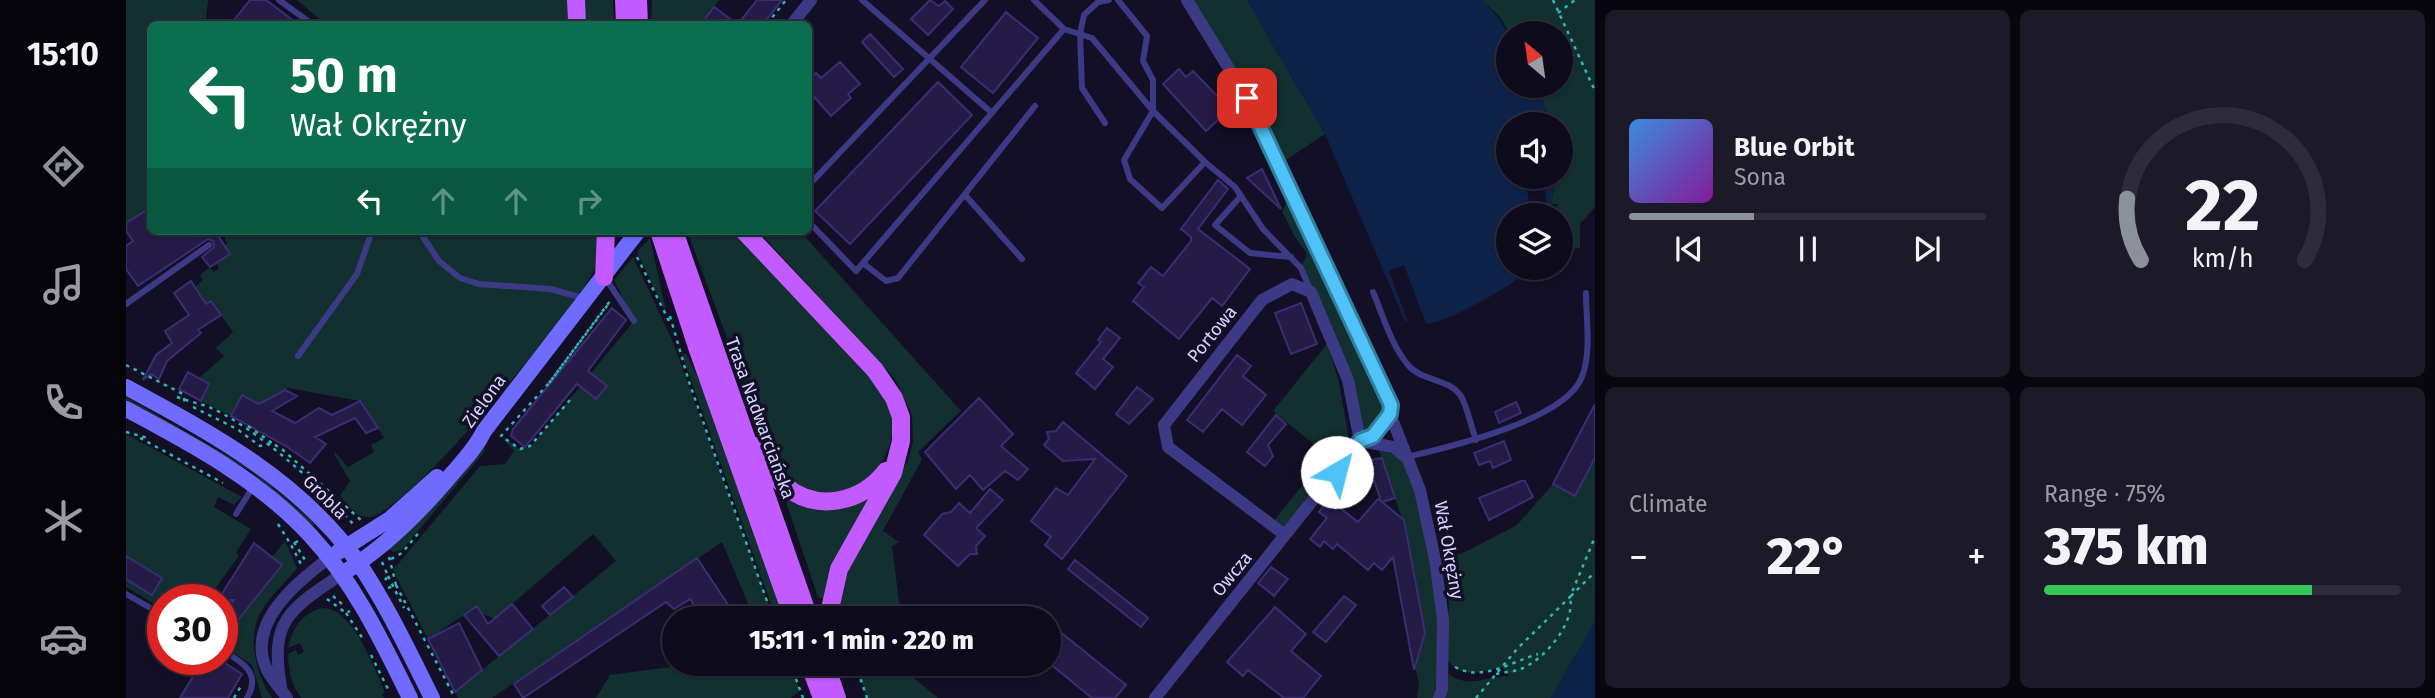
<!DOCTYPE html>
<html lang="en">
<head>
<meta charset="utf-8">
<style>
	body { margin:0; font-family:"Fira Sans",sans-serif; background:#1c1929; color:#f1f3f6; height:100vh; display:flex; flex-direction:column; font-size:26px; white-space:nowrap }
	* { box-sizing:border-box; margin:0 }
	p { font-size:23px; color:#9b9ba3 }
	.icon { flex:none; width:38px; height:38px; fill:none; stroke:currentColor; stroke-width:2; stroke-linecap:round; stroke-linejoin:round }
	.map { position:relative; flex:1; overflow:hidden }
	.side { display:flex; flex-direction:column; gap:10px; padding:10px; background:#08060f; width:840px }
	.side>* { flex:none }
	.hud { position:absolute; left:21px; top:21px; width:665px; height:214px; border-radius:10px; box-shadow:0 2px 5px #0004,0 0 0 2px #2e2b3b; background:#0b6e4f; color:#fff; overflow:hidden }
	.needle { width:46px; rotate:331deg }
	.tools { position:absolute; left:1370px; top:21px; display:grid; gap:14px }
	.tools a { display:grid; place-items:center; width:77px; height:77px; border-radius:50%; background:#0e0b1c; box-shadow:0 2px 5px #0004,0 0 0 2px #2e2b3b; font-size:35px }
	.speed { position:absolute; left:21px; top:584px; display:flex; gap:14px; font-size:35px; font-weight:700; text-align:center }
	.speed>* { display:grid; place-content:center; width:91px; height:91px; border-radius:50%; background:#0e0b1c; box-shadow:0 2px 5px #0004,0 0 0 2px #2e2b3b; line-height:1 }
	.speed .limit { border:10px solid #d22; background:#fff; color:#111 }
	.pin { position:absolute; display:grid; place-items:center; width:60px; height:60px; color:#fff; margin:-30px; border-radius:14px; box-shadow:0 4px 10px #0006 }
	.me { position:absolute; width:77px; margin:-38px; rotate:37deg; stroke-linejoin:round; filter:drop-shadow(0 0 5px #0008) }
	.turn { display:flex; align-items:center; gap:24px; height:147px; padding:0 28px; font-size:32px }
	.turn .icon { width:91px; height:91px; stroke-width:2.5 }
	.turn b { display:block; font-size:49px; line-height:60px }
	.lanes { display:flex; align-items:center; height:66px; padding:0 28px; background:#0003; justify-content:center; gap:35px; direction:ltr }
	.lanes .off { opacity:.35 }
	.big { font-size:52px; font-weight:800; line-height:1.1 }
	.side .card { flex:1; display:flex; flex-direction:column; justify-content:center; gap:10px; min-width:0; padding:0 24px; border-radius:10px; background:#1c1929 }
	.side .dial { align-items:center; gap:0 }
	.dial svg { height:182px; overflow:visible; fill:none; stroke:#2e2b3b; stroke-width:7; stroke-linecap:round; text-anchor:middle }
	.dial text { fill:#f1f3f6; stroke:none }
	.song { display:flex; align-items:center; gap:21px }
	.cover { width:84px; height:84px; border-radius:10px; background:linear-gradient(135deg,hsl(210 70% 55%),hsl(290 70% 35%)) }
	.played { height:7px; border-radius:4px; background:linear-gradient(90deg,#8c9099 35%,#2e2b3b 35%) }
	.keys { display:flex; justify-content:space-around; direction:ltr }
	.heat { display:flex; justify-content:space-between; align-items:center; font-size:38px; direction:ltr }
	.charge { height:10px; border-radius:5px; background:linear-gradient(90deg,#34c759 75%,#2e2b3b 0) }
	.side .tiles { flex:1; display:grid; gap:10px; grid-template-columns:repeat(2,1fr) }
	.trip { position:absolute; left:536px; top:606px; width:399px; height:70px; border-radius:35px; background:#0e0b1c; box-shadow:0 2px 5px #0004,0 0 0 2px #2e2b3b; font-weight:800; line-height:70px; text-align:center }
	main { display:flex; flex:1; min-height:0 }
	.tabs { display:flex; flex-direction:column; width:126px; justify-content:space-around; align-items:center; background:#06040b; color:#9b9ba3 }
	.tabs .icon { width:49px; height:49px }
	.tabs .selected { color:#8c9099 }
	.tabs b { font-size:32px; color:#f1f3f6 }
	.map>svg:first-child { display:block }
</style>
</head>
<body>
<main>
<nav class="tabs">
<b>15:10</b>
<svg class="icon selected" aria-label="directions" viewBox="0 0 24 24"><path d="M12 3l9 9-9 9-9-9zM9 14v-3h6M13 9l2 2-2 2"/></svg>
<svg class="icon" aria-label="music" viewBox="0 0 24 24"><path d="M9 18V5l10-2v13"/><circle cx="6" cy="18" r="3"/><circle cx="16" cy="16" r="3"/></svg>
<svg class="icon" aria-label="phone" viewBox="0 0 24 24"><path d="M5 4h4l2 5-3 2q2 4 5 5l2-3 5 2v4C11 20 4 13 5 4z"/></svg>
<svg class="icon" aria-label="climate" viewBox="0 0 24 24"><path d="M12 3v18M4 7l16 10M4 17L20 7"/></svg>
<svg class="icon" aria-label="car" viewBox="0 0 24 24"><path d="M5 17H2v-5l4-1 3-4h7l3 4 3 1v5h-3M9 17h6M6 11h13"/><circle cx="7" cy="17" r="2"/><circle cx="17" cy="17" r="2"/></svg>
</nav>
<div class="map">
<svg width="1469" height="698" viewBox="0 0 1469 698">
	<rect width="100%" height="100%" fill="#130f26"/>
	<path fill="#12302f" d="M0,0H82L80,20L84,24H24V208L0,223Z
		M171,0H441V24H199Z
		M457,0H487L488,24H458Z
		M526,0H593L574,24H525Z
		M1066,0H1121L1199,134L1160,160Z
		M1356,0H1469V207L1454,224V248L1435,250V215H1431V204H1425L1430,177H1435V124H1425L1411,86H1435V33H1383L1374,17Z
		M1165,195L1208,289L1258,410L1257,417L1234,441L1222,380L1175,268L1181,254L1169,237L1156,211Z
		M97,231H472C472,248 473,263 464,278C440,318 283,513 243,517C231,519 222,504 214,496L224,481L208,454L209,452L222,467L248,452L245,445L258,438L234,401L162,388L140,400L137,406L116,395L105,416L75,401L83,384L73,378L98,356L90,348L107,332L85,301L80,304L69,287L77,280L74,275L84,267L88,272L93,268L90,263L104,254L99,246L101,244Z
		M561,231H607C643,269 678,307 714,345C729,361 750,377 760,397C788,452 723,520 671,486C659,478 649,459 642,447Z
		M632,231H674L835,411L792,452L796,459L757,531L773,542L766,546L775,618H713C710,571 759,502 782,461L787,442L786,415L769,379Z
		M524,238L541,315L511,252Z
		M507,257L546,340L648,618H624L627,615L596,542L366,698H332L329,692L490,561L467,534L369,619L356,614L350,607L302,639L267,570L354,466L379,464L388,451L375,436L394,449L405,446L508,321L488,280Z
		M1201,344L1212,378L1225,449L1209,467L1199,457L1200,454L1147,411Z
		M560,353L577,388L659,618H650L556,355Z
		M0,397L128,471L189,524L187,526L126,472L0,401Z
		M0,434L116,497L108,505L92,497L88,507L125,529L110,553L113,556L85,594L81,591L75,600L55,591L49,600H37V609L0,587V579L26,595L36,578L0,556Z
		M357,443L359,451L276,550L268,552L262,549Z
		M1253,450L1276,457L1294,490L1314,618L1311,681L1307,698H1291L1293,684L1289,667L1299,633L1279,528Z
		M1469,458V622L1425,698H1318L1323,674C1343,689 1362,676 1383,676L1376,667C1356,672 1330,680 1320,656L1323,604L1316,560L1339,552L1391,525L1427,484L1449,496Z
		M1180,481L1192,491L1157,532L1146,523Z
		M657,493H748L698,599L692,597Z
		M159,541L171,568C160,583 145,595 136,610C120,636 130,675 146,698H136L126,665L96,645V640L156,566L146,557Z
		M196,608C227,607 248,668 259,692L256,694L258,698H175C166,685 162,670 162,654L170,650L172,655L178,652L174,643L162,648C166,629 176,613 196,608Z
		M575,663H664L674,691L665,698H470L484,675Z
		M729,663H781L783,674L812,698H741Z"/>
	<path fill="#0c2248" d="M1121,0H1356C1389,32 1383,42 1382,86H1411L1425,124H1382V177H1430L1423,215H1382V268H1402C1396,282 1324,320 1307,323C1299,325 1287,322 1279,321L1199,134Z
		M1469,622V698H1425Z"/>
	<path fill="#130f26" d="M1399,177H1417L1423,215H1405Z
		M1278,265L1301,326L1283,325L1263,271Z"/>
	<path fill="#241b47" stroke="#3b2d73" stroke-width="2" d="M124,0H140L172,24H105Z
		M631,0H656L637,24H612Z
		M804,0L813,6L819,1L827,9L802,35L785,19Z
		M588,7L611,24H575Z
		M880,12L912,38L867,93L835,67Z
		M744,34L777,69L768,77L736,42Z
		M714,62L734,84L722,94L725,98L705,116L682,90V81L690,73L695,78Z
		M1053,69L1060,77L1067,71L1104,109L1080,131L1037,84Z
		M812,82L846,115L724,244L689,211Z
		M1136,169L1155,209L1121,178Z
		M1092,180L1102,189L1072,229L1124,269L1096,306L1086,298L1053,339L1007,301L1018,287L1012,283L1025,267L1037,276L1065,241V237L1055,229Z
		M24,208V231H89L104,254L84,267L76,257L88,247L87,241L82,239L12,286L0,269V246L7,241L0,231V223Z
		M65,281L80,304L85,301L95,315L72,330L75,333L41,361L33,379L25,374L17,380L30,355L46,343L39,331L63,315L48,293Z
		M1175,303L1191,344L1165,354L1149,313Z
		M486,308L500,320L462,371L481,386L470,399L451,384L399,447L385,436L387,429Z
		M981,328L994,338L977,359L987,367L969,389L950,373L975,342L972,340Z
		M1111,355L1125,366L1117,376L1140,395L1116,425L1096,409L1077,432L1061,420Z
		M62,372L83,384L75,401L53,389Z
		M1011,387L1027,399L1003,424L990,414Z
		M159,390L171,396L146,411L169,423L193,408L206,415L234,401L252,428L240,433L229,418L189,437L200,444L184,463L160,446L105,416L116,395L133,404Z
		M853,398L887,434L875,446L902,469L892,480L879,471L857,490L844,475L830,489L799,452Z
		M1390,402L1395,413L1373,423L1369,412Z
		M1469,404V458L1449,496L1427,484Z
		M1150,415L1160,424L1142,445L1147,456L1139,466L1121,452Z
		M937,422L1001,476L936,559L919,545L925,537L905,521L930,488L942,495L969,459L937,461L918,445L923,439L921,432L930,431Z
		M1378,441L1385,460L1367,468L1364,461L1353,465L1348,453Z
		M1256,458L1269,498L1256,502L1278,520L1299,633L1288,670L1267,557L1256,570L1248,563L1242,570L1211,544L1207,549L1198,541L1194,547L1184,539L1201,518L1193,512L1203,499L1232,522L1252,499L1255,501L1244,468L1227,488L1218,481L1233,462Z
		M1395,481H1399L1407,497L1363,520L1353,498Z
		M864,489L877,500L850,528L859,536L850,546L851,554H844L832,566L798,535L816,514L825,512L833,503L844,513Z
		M128,543L156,565L96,640V615L108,600H92Z
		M0,556L36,578L26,595L0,579Z
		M571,558L601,603L593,609L600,618H576L564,599L548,609L540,602L397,698L388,684Z
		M949,560L1022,618L1015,627L942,569Z
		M1145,567L1162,579L1148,596L1132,583Z
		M438,587L447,597L424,615L416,606Z
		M1218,596L1230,605L1200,642L1187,632Z
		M386,604L407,629L373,656L338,615L351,606L362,624Z
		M1149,607L1180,634L1165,651L1195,676L1177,698H1158L1122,670L1117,676L1101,662Z
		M922,622L1000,685L989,698H966L922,662Z
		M333,623L356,670L329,692L302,639Z
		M77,660H94L116,674L102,698H54Z"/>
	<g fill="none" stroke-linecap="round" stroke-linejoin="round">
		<path stroke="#2fb8b0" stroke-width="2.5" stroke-dasharray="3.5 5" stroke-linecap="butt" d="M1427,0L1469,91
			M1432,13L1449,0
			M641,24L660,0
			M511,257L544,323
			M544,316L563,382L647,618
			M0,365L57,394L59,403
			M423,383L484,302
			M51,397C61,401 72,403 83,407C125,425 184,477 216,512
			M444,400L404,446L394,449L375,436L423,383L484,301
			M67,407L111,429L134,446L146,443L157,450L236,521
			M122,426L146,443
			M0,432L22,438
			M14,438L97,483
			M207,509L214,501
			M212,515L216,512L229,526
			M152,524L165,545
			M172,541L165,545L176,566
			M168,542L179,560
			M265,559L276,553L295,530
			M256,562L262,576L259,580
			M262,576L278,608
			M270,585L329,698
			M262,588L270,585L263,557
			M207,596L217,605
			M201,599L220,613L224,611
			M220,613L237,639
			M245,655L264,693
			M664,663L677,698
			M729,663L741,698
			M1329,667C1356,682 1385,662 1412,654
			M1370,674C1377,672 1385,672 1392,670C1417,662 1450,623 1444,597L1469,572
			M108,698L115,686
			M1350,698L1391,649L1444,597L1469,537"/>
		<path stroke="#3d3a85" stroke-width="6" d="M153,0L186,24
			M736,0L866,113
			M992,0L1021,36L1017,61L1027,80V111L998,160L1004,179L1036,208L1079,162L1109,187L1137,229L1175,268L1184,290
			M938,29L966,38L1027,111L1079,162
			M979,123L956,88L954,34L958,15L972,2L983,0
			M682,186L859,0
			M839,195L896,259
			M1115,196L1089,225L1124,253L1165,257
			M682,221L730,271L938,29L908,0
			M293,231L313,261L334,278L353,284L425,289L460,299
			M737,263L760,281L772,278L909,106
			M480,279L508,321
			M1247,292C1257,315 1265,345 1282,365C1296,382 1325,378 1336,398C1342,410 1345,426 1350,440
			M0,304L83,245
			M172,356L231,274L246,231
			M1281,457C1323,447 1436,421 1455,379C1466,355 1460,319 1460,293
			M110,514L127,487
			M0,594L37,615
			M96,650C116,662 136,673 121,698"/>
		<path stroke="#3d3a85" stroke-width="12" d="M1061,0L1132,116L1262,395L1264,414L1294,490L1309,559L1317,620L1316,689L1313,698
			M666,24L685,0
			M1159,535L1042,447L1038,425L1136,300L1166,284L1185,292L1222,380L1234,441L1267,447L1280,457
			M155,686C143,620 164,609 216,574
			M161,698C155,689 147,681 142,672C117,625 171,582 203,558
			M1029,698L1234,441L1247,436L1264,414"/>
		<path stroke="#6f6bff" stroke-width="16" d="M0,387C87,434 173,480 232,562C261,605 283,652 306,698
			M0,409C66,444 133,480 184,535C228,582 256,641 284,698
			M212,552L264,519L311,477
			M216,574C259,547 292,514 325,475C337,461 350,448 358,431L512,231"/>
		<path stroke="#c25bff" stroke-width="18" d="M450,0L451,24
			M498,0L499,24
			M512,0L513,24
			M533,231L572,350L667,618
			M548,231L683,618
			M618,231L749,370L768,398L775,417V441L767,473L713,569L702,618
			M478,277L480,231
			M631,446C639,460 646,476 659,486C692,513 736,502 760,471
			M683,663L696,698
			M699,663L711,698"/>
	</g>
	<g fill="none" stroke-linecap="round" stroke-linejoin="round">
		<g stroke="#337fa1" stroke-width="18">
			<path id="route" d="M1121,98L1265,405L1264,414L1247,436L1234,441L1211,472"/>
		</g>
		<use href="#route" stroke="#4fc3f7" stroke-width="12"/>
	</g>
	<g text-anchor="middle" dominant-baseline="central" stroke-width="7" stroke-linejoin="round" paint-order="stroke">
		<g font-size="18" fill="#d9d4ff" stroke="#130f26">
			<text transform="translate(1086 334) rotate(-51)">Portowa</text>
			<text transform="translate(358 401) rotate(-54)">Zielona</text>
			<text transform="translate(634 418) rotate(70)">Trasa Nadwarciańska</text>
			<text transform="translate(199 497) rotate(45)">Grobla</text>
			<text transform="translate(1323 550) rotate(80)">Wał Okrężny</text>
			<text transform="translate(1106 574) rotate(-51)">Owcza</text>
		</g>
	</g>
</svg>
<div class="tools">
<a><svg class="needle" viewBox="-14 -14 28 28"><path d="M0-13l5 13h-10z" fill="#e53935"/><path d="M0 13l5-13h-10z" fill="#9b9ba3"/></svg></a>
<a><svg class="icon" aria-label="sound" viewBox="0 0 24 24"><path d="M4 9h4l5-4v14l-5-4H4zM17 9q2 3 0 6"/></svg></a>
<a><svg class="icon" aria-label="layers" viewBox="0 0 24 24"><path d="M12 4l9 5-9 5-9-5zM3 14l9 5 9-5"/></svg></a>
</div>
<div class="speed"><div class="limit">30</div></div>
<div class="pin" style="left:1121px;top:98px;background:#d93025"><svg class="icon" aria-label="arrive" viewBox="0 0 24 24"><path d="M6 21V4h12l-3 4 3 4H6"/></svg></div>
<svg class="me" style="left:1211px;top:472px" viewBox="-20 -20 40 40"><circle r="19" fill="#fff"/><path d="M0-13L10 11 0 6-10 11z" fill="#4fc3f7"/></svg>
<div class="trip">15:11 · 1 min · 220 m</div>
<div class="hud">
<div class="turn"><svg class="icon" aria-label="left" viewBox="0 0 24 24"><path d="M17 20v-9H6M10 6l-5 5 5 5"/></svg><div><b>50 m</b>Wał Okrężny</div></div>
<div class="lanes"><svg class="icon" aria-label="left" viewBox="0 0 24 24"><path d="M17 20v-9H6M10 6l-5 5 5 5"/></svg><svg class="icon off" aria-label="ahead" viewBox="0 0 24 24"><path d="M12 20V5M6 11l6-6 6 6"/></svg><svg class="icon off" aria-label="ahead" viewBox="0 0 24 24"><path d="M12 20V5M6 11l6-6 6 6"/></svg><svg class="icon off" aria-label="right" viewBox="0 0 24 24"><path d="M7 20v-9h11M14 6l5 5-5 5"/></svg></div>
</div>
</div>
<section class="side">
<div class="tiles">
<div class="card">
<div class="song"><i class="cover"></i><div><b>Blue Orbit</b><p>Sona</p></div></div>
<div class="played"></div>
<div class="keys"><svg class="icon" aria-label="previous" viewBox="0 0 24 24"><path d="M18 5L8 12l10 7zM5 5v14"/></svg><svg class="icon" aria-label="pause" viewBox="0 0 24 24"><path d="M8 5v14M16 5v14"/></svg><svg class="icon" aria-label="next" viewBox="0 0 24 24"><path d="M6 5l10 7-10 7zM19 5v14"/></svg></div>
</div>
<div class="card dial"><svg viewBox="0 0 100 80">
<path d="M14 69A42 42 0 1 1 86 69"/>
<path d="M14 69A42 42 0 0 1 8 42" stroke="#8c9099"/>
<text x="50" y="56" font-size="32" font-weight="700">22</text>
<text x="50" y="72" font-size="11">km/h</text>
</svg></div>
<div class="card"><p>Climate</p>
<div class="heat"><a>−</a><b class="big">22°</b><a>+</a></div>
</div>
<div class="card"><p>Range · 75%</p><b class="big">375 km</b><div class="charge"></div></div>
</div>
</section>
</main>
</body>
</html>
